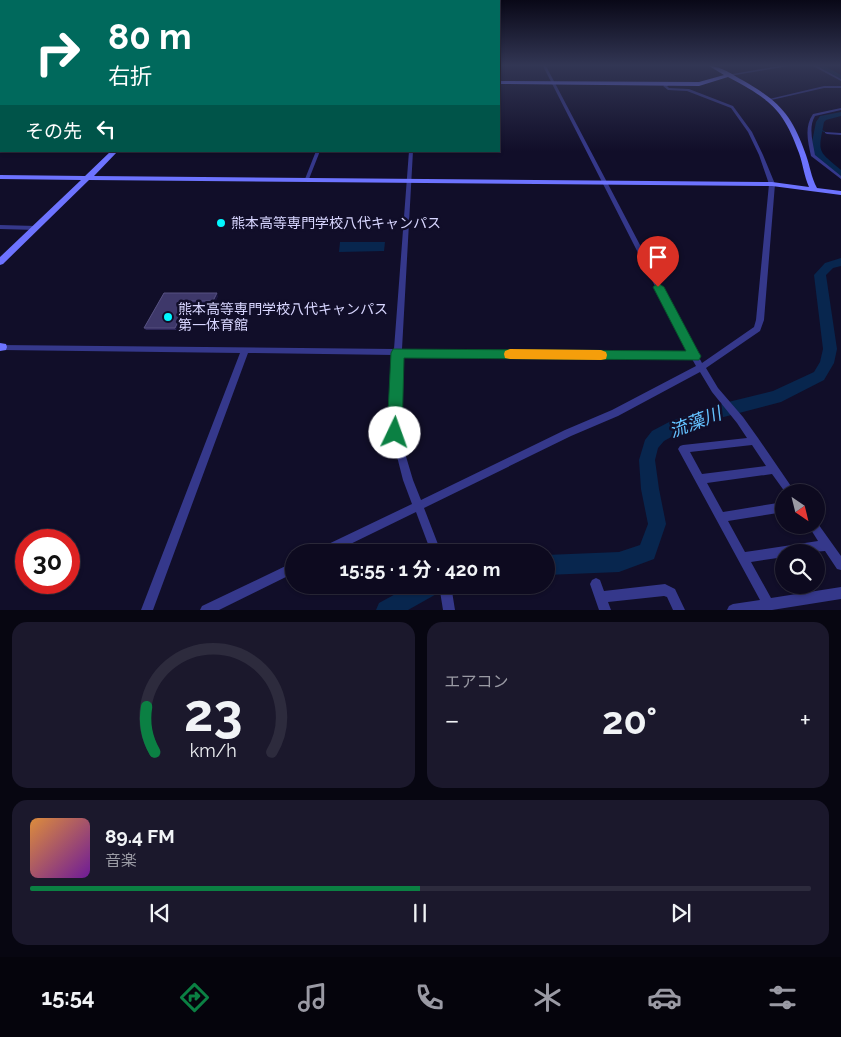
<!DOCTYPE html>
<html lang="ja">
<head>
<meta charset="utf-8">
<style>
	body { margin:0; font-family:Raleway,"Noto Sans JP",sans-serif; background:#1b182c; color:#f1f3f6; height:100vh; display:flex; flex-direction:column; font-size:19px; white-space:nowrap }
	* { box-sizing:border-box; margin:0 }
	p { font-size:16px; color:#9a9aa4 }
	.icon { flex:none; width:28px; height:28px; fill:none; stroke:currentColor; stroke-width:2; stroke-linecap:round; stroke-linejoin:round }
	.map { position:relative; height:610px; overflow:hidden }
	.side { display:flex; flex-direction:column; gap:12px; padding:12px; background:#070611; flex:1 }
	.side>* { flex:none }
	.banner { position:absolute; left:0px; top:0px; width:500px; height:152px; box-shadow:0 1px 4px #0004,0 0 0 1px #2d2b3d; background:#00695c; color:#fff; overflow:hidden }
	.needle { width:32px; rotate:145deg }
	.tools { position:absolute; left:775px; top:484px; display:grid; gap:10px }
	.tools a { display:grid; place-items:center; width:50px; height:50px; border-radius:50%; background:#0d0a1f; box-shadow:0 1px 4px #0004,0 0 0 1px #2d2b3d; font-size:25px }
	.speed { position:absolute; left:15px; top:529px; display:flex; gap:10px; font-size:25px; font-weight:700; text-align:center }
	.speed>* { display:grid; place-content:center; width:65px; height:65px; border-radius:50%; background:#0d0a1f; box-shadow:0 1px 4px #0004,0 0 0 1px #2d2b3d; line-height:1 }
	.speed .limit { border:8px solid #d22; background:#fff; color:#111 }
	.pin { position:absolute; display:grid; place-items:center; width:42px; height:42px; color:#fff; margin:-51px -21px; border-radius:50% 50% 50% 0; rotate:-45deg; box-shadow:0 0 5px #0007 }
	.pin .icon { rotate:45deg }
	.me { position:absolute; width:55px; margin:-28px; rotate:3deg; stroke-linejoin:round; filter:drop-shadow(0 0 4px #0008) }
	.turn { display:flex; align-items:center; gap:18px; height:105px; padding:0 25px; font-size:22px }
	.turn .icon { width:65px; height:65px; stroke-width:2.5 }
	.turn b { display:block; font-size:35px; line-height:42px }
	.then { display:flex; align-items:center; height:48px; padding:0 25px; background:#0003; gap:10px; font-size:19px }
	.big { font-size:38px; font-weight:700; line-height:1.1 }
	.side .card { flex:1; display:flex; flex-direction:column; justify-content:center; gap:8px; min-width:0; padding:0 18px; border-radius:15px; background:#1b182c }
	.side .dial { align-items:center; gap:0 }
	.dial svg { height:130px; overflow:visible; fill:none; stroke:#2d2b3d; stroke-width:7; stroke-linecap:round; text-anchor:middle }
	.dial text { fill:#f1f3f6; stroke:none }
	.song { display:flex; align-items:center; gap:15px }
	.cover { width:60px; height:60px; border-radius:8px; background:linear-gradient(135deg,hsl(30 70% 55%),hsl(280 70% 35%)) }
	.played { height:5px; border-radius:2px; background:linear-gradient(90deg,#0b8043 50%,#2d2b3d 50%) }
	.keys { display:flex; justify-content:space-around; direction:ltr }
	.heat { display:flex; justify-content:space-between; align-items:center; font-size:28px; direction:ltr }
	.side .tiles { flex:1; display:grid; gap:12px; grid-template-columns:1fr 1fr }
	.card:last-child { grid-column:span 2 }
	.trip { position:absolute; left:285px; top:544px; width:270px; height:50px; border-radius:25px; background:#0d0a1f; box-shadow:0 1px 4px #0004,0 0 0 1px #2d2b3d; font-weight:700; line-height:50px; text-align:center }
	.tab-bar { display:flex; height:80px; justify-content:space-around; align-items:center; background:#05040c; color:#9a9aa4 }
	.tab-bar .icon { width:35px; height:35px }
	.tab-bar .current { color:#0b8043 }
	.tab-bar b { font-size:22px; color:#f1f3f6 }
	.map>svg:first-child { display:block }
</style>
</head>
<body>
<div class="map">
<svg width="841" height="610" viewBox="0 0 841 610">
	<rect width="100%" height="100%" fill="#110e29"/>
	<path fill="#08264e" d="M340,242H385L384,251L339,252Z"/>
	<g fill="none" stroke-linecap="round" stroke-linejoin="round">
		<path stroke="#08264e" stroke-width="1" d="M819,129L825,132"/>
		<path fill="#08264e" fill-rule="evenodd" d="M817,66H825L841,75V79Z
			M841,112V116L826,120L824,122C818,153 817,150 841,170V178L816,158L811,147L816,122L820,116Z
			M841,258V266L833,268L826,275L837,349L834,363L824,380L781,402L716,419L682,431L664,441L658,448L655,460L659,489L666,524L654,559L619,572L546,575V555L619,552L640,545L648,524L641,489L639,460L645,440L652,431L671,421L716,405L773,391L814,372L820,362L823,349L814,275L825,263Z
			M412,585H443L440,592L408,610H376L379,603Z"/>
		<path fill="#35388b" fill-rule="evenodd" d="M543,66H546L702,363L754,327L756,320L769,184L759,155L748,132L731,108L687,91L668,90L663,86L667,83H669V85L667,86L669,88L689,89L733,106L752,132L763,155L775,184L764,320L760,331L706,368L718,388L743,417L758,438L795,492H785L772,474L707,483L723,512L784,502V512L728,521L745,552L818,541L808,525H816V521L841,556V570L837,569L825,551L812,552H784V557L751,562L771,598L841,587V599L772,610H727L729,606L733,604L760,600L678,449L680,446L683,445L747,438L737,423L712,392L700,372L618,416L571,436L424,508L441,552H431L416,512L334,552H319L320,548L412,504L403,480L391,433L394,355L248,353L153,610H141L240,353L2,350L0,349V345L394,349L409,151H413L402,349L689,353ZM402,355L692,359L696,366L612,410L565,430L421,500L413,480L399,433ZM752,445L766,466L702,474L690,452Z
			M779,66H789L729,76L727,75Z
			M813,66H817L841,79V81Z
			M0,76H1V78H0Z
			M824,86H841V88H824L767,101L765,100Z
			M841,108V110L815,116C808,128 813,142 815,155L841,176V179L811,156C808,142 804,127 813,114Z
			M825,132L841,133V135L827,134L825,133Z
			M316,151H320L309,179L305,180V179Z
			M0,225L36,226L39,228L36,230L0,229Z
			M294,562V573L219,610H200L202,606Z
			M596,578L600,580L604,591L665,584L675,589L685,610H673L667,597L664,596L608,602L611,610H599L590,584L592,580Z
			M439,585H451L455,610H443Z"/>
		<path fill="#6d73ff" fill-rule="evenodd" d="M709,66C721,66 733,75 744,81C780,102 792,115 806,155C810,166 811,177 817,188L841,191V195L772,186L89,180L3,264L0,265V257L81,180L0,179V175L85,176L111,151H118L94,176L772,182L809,187C804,176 803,164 799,153C783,108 769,99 728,77L699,86L499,84V81L699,82L724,75Z
			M0,343L6,344L7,347L6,350L0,351Z"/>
		<path fill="#ff51b0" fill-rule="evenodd" d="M0,101H1V105H0Z"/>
	</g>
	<path fill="#2c2558" d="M164,293L218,296L214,304H190L177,330H146L144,328Z"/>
	<path fill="#19143d" d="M217,293L218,296L214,304L213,301Z
		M188,301L190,304L177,330L175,328Z"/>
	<path fill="#3e386a" stroke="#565181" d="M164,293H217L213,301H188L175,328H144Z"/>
	<linearGradient id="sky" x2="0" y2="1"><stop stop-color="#090817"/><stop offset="0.43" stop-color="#323654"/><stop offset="1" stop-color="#323654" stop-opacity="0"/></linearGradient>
	<rect width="841" height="152" fill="url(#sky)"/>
	<path fill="#0b8043" stroke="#07532c" d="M658,283L664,287L699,353L701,356L699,360L404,358L402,433L400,437L395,439L389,437L387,433L391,353L393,349L686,351L653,287Z"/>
	<path fill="#f59e0b" d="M510,349L601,350L606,352L607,355L606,359L601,360L510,359L505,358L504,354L505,351Z"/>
	<g fill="#02f7ff" stroke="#110e29" stroke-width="2">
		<circle cx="221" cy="223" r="5"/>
		<circle cx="168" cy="317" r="5"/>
	</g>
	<g text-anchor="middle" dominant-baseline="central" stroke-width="5" stroke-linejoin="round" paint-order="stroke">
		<g font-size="14" fill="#d8d6ff" stroke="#110e29" text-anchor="start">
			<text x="231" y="223">熊本高等専門学校八代キャンパス</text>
			<text x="178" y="309">熊本高等専門学校八代キャンパス<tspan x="178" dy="16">第一体育館</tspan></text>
		</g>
		<g font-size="18" font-style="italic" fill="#64c2ff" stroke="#110e29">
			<text transform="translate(695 422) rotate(-21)">流藻川</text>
		</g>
	</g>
</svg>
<div class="tools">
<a><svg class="needle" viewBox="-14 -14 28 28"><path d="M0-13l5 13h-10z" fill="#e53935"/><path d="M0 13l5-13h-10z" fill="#9a9aa4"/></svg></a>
<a><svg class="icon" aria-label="search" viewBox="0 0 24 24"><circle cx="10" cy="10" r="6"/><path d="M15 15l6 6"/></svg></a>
</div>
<div class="speed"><div class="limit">30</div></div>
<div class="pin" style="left:658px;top:287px;background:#d93025"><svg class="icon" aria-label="arrive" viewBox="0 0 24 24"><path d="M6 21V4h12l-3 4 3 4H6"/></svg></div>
<svg class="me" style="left:395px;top:433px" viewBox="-20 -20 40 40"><circle r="19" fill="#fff"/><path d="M0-13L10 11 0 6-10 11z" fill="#0b8043"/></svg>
<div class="trip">15:55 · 1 分 · 420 m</div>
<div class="banner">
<div class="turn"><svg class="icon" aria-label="right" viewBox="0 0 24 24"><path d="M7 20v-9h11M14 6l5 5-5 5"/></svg><div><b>80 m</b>右折</div></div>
<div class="then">その先<svg class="icon" aria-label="left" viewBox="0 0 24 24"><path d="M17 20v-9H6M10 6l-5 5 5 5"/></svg></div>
</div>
</div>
<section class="side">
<div class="tiles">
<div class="card dial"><svg viewBox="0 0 100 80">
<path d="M14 69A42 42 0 1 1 86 69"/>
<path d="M14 69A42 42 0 0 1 9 41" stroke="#0b8043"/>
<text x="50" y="56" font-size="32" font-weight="700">23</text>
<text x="50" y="72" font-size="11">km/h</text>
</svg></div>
<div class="card"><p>エアコン</p>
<div class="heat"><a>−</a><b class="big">20°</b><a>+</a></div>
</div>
<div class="card">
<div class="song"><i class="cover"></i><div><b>89.4 FM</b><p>音楽</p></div></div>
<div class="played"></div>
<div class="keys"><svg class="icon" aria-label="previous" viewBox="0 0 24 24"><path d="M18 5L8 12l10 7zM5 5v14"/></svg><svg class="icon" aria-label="pause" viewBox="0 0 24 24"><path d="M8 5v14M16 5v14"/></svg><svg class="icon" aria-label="next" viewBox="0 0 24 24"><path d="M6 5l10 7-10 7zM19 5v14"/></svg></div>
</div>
</div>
</section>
<nav class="tab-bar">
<b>15:54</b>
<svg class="icon current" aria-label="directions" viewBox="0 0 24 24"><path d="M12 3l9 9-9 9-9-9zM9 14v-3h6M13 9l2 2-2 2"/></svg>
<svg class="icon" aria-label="music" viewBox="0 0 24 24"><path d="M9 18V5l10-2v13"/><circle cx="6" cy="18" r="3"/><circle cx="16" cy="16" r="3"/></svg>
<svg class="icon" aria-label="phone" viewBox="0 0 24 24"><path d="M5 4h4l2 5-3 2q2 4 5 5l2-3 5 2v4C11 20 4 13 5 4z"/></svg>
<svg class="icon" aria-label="climate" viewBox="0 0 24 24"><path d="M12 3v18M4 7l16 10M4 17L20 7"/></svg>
<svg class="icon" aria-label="car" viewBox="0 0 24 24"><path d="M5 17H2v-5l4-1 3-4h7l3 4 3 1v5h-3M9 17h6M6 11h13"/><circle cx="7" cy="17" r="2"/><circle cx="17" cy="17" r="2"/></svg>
<svg class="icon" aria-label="filters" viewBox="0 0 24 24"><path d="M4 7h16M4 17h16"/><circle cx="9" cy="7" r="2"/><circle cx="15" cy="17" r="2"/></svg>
</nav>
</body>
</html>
